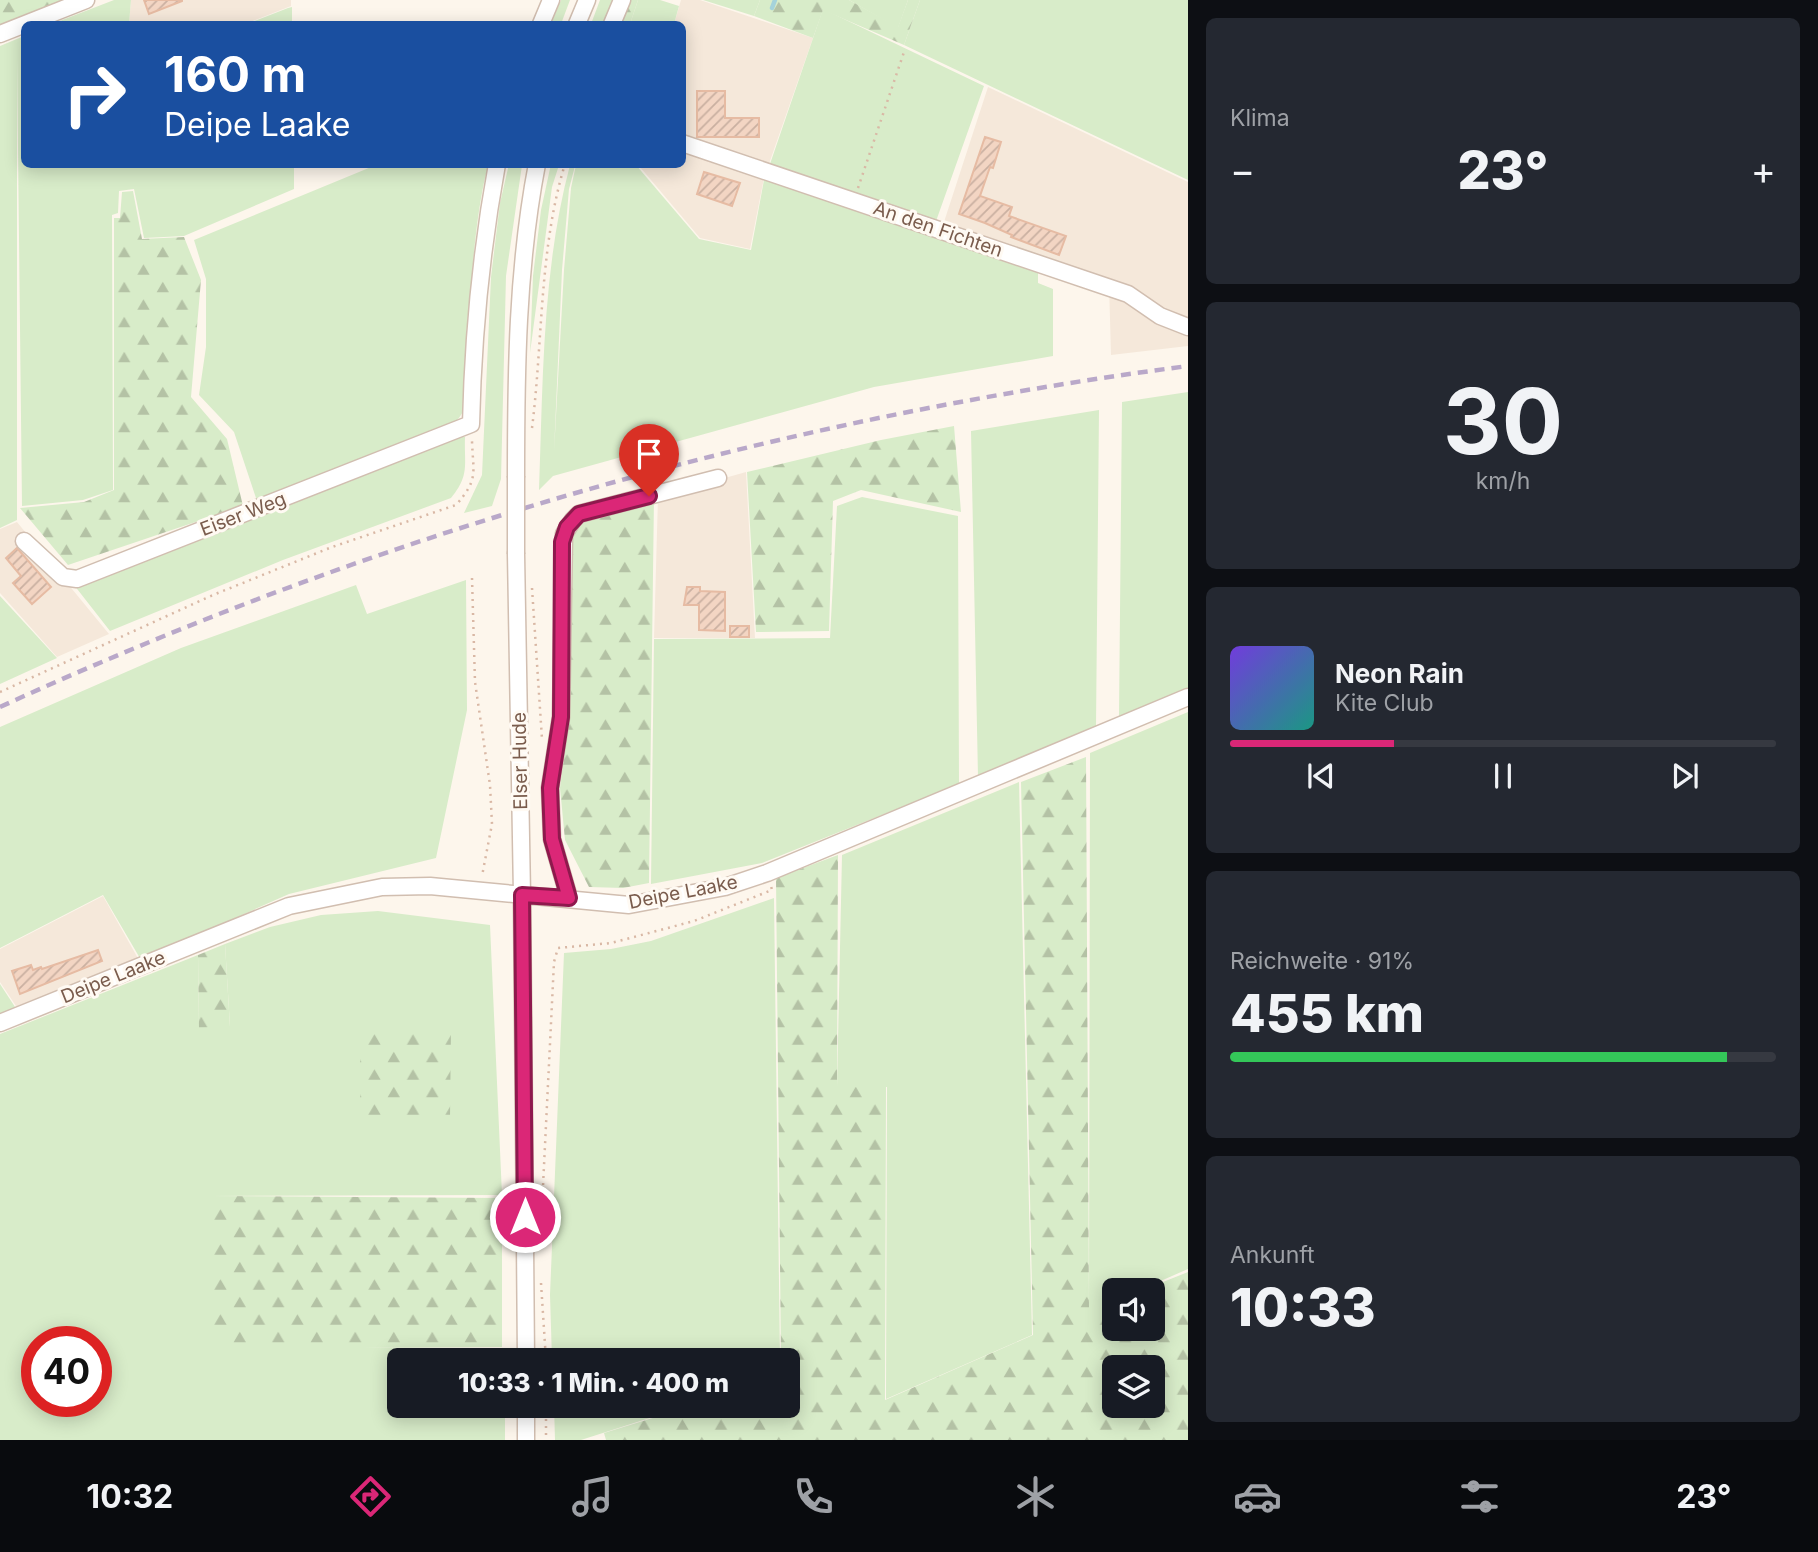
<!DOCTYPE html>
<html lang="de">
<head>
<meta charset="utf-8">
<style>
	body { margin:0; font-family:Inter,sans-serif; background:#242831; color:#f1f3f6; height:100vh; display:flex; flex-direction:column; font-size:26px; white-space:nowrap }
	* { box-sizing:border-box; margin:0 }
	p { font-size:23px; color:#9ea1a6 }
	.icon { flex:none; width:38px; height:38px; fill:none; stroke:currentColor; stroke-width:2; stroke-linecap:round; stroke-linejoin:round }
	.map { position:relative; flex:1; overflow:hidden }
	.side { display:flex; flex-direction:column; gap:18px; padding:18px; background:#0d0f14; width:630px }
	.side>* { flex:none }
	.banner { position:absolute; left:21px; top:21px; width:665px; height:147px; border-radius:10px; box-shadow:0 4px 18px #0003; background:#1a4fa0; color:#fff; overflow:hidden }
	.buttons { position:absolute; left:1102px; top:1278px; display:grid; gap:14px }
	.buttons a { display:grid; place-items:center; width:63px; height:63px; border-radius:10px; background:#171b24; box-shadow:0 4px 18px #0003; font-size:35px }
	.speed { position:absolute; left:21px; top:1326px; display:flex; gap:14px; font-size:35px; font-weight:700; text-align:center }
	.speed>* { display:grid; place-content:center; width:91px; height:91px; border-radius:50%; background:#171b24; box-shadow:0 4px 18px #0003; line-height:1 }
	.speed .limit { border:10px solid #d22; background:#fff; color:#111 }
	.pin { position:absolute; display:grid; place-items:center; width:60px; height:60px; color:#fff; margin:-72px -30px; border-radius:50% 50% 50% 0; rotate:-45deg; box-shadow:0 0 7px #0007 }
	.pin .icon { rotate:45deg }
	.me { position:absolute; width:77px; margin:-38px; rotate:0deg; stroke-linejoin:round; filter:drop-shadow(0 0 5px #0008) }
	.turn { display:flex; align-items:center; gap:24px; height:147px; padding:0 28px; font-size:32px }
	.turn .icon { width:91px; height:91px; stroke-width:2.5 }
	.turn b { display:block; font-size:49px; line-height:60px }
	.big { font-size:52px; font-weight:800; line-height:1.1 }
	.side .tile { flex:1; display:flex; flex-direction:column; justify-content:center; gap:10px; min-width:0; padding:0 24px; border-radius:10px; background:#242831 }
	.side .dial { align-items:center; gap:0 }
	.dial b { font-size:91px; line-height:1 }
	.song { display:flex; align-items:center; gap:21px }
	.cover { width:84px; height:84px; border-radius:10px; background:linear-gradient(135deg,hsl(260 70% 55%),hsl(170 70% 35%)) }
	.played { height:7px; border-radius:4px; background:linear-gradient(90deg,#db2777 30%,#363941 30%) }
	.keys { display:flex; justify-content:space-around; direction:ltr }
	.heat { display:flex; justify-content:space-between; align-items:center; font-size:38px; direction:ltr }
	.charge { height:10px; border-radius:5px; background:linear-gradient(90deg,#34c759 91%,#363941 0) }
	.trip { position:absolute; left:387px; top:1348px; width:413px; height:70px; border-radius:10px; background:#171b24; box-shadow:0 4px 18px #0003; font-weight:800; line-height:70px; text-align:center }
	.menu { display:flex; height:112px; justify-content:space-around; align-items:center; background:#090b0e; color:#9ea1a6 }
	.menu .icon { width:49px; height:49px }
	.menu .active { color:#db2777 }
	.menu b { font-size:32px; color:#f1f3f6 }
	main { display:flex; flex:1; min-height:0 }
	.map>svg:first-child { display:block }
</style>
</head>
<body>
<main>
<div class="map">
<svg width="1188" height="1440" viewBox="0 0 1188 1440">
	<defs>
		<pattern id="forest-firs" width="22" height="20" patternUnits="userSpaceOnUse" patternTransform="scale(1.75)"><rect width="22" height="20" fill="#d8ecc9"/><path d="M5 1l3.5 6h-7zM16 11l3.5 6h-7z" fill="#b4c2a5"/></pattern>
		<pattern id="building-hatch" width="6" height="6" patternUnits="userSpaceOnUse" patternTransform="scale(1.75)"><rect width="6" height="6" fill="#f3d5c3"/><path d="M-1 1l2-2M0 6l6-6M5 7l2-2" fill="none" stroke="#cab0a1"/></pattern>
	</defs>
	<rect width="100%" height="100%" fill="#fdf6ec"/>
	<path fill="#f5e8da" d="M131,0H291V6L245,24H129Z
		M681,0H700L813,38L764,178L750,249L700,238L640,167V165L682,164V24H674Z
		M988,87L1188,182V346L1111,355L1109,283L943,225Z
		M746,472L755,638H654L658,497Z
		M17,522L109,634L57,657L0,593V529Z
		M103,896L140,962L18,1009L0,982V949Z"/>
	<path fill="#d8ecc9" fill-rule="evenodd" d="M114,0H131L129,24H52Z
		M561,0H570L561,24H551Z
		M600,0H613L604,24H591Z
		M638,0H660L679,6L674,24H630Z
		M703,0H760L754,16Z
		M849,0H908L898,28Z
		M920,0H1188V180L904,45Z
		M292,7V24H247L288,8Z
		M823,9L984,86L935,224L770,164Z
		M24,36V164L294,165V189L184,236L144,238L134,189L119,191L118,213L112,215L113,490L83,500L22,506L17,59V520L0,528V46Z
		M509,164L522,165L506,276L501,479L492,506L464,513L482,475L491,277L500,203Z
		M551,164L559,165L552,187L530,353L533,276L541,210Z
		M376,165H488C478,205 474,247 471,289C468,312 465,336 466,359C466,380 472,406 456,421L257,501L234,432L199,395L206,347V279L194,240Z
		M570,165L575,166L569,189L562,270L554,452L564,270L571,188L576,165H636L699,239L751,250L764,180L1038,268V283L1053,289V356L874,387L553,476L539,490C543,382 542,270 570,165Z
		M1188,392V689L1119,717L1122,402Z
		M1099,410L1096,727L978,777L971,431Z
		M454,435L465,437C464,465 470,475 451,498L283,560L110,631L74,585Z
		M862,497L958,516L959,784L762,863L651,884L654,639L830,638L837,506Z
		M466,580L467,710L436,858L289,894L141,960L103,895L0,948V727L181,648L356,585L367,614Z
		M0,596L57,658L0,684Z
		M1188,712V1269L1140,1290H1115V1301L1089,1312L1090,753Z
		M1019,782L1032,1335L886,1399L887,1087H837L842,855Z
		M774,898L780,1360H552L550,1295L564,953L611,949L651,941Z
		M378,911L490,925L502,1195L210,1196V1346L505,1348V1360H399V1405H505V1440H0V1034L198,955L199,1027L230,1026L225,944L270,927L321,915ZM37,1342H96V1402H37Z
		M0,984L17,1010L0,1017Z
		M554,1405H690L581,1440H555Z"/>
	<path fill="url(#forest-firs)" fill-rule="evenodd" d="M0,0H63L0,25Z
		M629,0H638L630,24H620Z
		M760,0H849L898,27L908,0H920L904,45L823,10L813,38L754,16Z
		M133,191L142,239L184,237L201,280L191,397L227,439L243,506L68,565L20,508L84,502L114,490V218H120L122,192Z
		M954,426L961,512L861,490L833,501L829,631L756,632L747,472L881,440Z
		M654,497L649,883L623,888L589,887L565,840L560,788L569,718L572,533L585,515Z
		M1086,757L1089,1311L1115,1301V1328H1153V1290H1143L1188,1272V1440H606L604,1433L695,1405H788V1360H781L776,878L838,855L837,1087H886L885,1400L1033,1335L1021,782ZM1115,1367H1153V1405H1115Z
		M225,944L230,1027L199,1028L198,955Z
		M360,1028H451L450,1118L360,1117Z
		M210,1196L502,1198V1347H210Z"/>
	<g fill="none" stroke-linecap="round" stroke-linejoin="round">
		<path stroke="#a5d3da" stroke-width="4.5" d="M772,8L775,0"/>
	</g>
	<path fill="url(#building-hatch)" stroke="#e6bba3" stroke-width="2" d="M144,0H182V1L149,14Z
		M697,91H725V118H759V137H697Z
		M985,137L1001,142L993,168L990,167L980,196L1012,207L1009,216L1066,236L1059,255L1011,237L1012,235L985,223L959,214Z
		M704,172L740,183L732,206L697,194Z
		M17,548L51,587L32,604L13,583L21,576L6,558Z
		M687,587H700V591L725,592V631L699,630V605H684Z
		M730,626H749V637H730Z
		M98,950L102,961L20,994L12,971L31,965L33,970L41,967L42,969Z"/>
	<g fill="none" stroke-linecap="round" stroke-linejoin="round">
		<g stroke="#d1beb0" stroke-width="19">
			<path id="minor" d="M541,24L551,0
				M577,24L587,0
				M612,24L622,0
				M0,34L86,0
				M682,143L1128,294L1160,316L1188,327
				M516,476C516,371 517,268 537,164
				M24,541L63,577L77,579L471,424C473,336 481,251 497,164
				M516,554L522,895L526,1360
				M569,898L552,839L550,788L561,717L564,534L573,520L579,514L718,478
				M0,1023L289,906L382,887L430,886L629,905L725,887L767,873L1188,697
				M526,1405V1440"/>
		</g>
		<path stroke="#d9b8a5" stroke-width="2.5" stroke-dasharray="2 5" stroke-linecap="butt" d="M858,188L904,52
			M532,428C543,341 539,249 565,164
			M472,578L475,682L490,785L492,824L482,876
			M532,588L542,739
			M0,692L213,595L332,547L456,505C479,479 473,473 472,441
			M541,1227L554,962L558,948L611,943L649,933L694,921L772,890L771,886
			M541,1283L546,1360
			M546,1405V1440"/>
		<use href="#minor" stroke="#fff" stroke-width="16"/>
		<path stroke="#b9a8c9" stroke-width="4.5" stroke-dasharray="10 7" stroke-linecap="butt" d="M0,707C380,533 773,420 1188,366"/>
		<g stroke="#d1beb0" stroke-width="19" stroke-linecap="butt">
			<path id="minor-bridge" d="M516,476V554"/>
		</g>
		<use href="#minor-bridge" stroke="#fff" stroke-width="16"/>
	</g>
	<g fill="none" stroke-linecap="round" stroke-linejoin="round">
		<g stroke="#8e194d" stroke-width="18">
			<path id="route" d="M525,1217L522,895L569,898L552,839L550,788L561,717L562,542L567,527L579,514L649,496"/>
		</g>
		<use href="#route" stroke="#db2777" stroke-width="12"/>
	</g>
	<g text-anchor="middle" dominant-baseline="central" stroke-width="6" stroke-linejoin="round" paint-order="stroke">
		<g font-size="19" fill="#7a5c4d" stroke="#fffaf3">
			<text transform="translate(938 229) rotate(19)">An den Fichten</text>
			<text transform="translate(243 514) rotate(-21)">Eiser Weg</text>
			<text transform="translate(520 761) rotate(-91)">Elser Hude</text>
			<text transform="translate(683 892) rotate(-11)">Deipe Laake</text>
			<text transform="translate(113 977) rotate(-22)">Deipe Laake</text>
		</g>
	</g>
</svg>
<div class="buttons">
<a><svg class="icon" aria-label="sound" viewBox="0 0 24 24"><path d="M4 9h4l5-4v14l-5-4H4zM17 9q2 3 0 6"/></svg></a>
<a><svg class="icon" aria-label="layers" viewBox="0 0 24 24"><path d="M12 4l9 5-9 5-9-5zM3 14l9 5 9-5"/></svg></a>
</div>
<div class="speed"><div class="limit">40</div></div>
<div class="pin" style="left:649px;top:496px;background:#d93025"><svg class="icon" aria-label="arrive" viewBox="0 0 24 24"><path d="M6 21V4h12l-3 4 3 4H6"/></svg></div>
<svg class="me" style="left:525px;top:1217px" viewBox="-20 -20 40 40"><circle r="17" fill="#db2777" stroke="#fff" stroke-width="3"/><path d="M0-11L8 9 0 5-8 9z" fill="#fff"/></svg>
<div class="trip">10:33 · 1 Min. · 400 m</div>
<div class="banner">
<div class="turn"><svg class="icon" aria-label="right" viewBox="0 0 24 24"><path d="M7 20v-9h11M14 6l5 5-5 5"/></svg><div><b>160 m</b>Deipe Laake</div></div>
</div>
</div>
<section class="side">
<div class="tile"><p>Klima</p>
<div class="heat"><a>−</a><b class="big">23°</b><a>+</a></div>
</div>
<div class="tile dial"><b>30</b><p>km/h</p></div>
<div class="tile">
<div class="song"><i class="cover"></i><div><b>Neon Rain</b><p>Kite Club</p></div></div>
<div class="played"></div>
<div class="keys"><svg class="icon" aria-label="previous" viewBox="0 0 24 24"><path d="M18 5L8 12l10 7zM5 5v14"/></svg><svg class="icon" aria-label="pause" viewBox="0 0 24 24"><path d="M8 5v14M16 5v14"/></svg><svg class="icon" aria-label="next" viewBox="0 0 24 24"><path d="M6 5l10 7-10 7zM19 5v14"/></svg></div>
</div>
<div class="tile"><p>Reichweite · 91%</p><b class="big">455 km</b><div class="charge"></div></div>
<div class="tile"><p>Ankunft</p><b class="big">10:33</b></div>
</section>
</main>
<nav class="menu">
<b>10:32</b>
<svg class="icon active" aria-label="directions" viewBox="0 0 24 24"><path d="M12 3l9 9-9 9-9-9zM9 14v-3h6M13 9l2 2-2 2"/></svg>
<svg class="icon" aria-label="music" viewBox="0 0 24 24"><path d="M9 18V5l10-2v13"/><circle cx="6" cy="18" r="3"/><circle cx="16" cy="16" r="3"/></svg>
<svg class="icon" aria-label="phone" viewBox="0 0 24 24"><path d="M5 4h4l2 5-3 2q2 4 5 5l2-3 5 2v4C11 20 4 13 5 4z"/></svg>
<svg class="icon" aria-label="climate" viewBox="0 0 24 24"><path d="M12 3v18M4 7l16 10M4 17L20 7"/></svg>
<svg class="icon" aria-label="car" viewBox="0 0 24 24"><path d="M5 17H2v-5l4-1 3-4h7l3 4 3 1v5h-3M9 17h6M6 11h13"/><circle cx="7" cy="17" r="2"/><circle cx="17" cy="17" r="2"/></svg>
<svg class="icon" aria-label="filters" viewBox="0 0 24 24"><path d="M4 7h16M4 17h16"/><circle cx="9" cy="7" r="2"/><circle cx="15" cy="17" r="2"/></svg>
<b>23°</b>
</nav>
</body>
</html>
